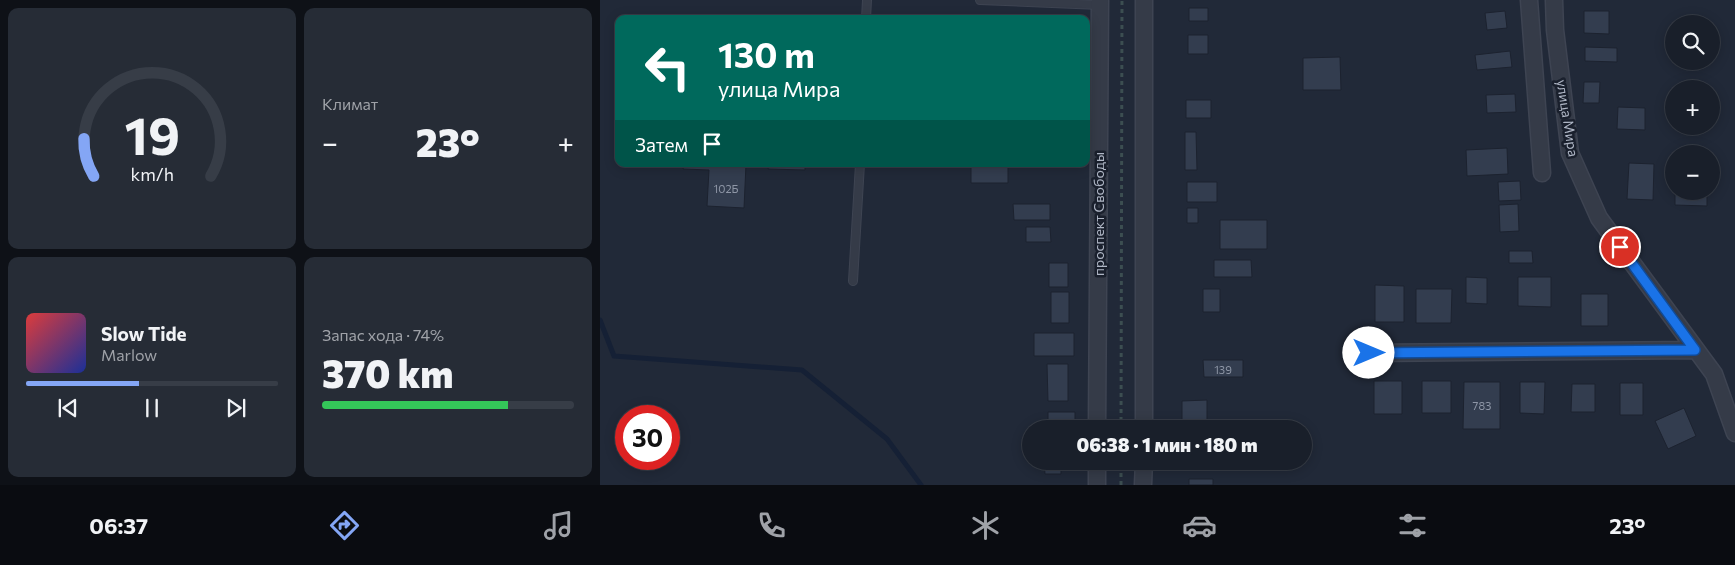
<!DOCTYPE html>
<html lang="ru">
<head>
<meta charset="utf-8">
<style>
	body { margin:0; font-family:Commissioner,sans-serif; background:#262c36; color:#f1f3f6; height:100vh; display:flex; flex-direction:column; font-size:19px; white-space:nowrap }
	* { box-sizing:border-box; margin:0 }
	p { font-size:16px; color:#9fa2a8 }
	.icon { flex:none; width:28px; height:28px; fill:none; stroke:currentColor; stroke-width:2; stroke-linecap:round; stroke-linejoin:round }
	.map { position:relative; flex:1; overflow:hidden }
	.details { display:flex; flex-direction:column; gap:8px; padding:8px; background:#0e1117; width:600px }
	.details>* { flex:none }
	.hud { position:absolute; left:15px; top:15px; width:475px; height:152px; border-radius:10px; box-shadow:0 2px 12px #0003,0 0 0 1px #373d47; background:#00695c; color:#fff; overflow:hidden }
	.fabs { position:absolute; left:1065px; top:15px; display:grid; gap:10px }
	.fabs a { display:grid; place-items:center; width:55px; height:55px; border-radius:50%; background:#191f2a; box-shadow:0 2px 12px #0003,0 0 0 1px #373d47; font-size:25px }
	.speed { position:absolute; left:15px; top:405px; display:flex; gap:10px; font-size:25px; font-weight:700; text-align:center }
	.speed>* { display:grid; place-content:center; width:65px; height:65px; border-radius:50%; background:#191f2a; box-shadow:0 2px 12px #0003,0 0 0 1px #373d47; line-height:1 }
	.speed .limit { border:8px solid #d22; background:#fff; color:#111 }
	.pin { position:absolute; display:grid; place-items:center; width:42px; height:42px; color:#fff; margin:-21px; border:2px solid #fff; border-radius:50%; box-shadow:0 1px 5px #0007 }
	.me { position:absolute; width:55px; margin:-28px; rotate:90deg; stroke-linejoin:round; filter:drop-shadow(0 0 4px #0008) }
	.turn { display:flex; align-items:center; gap:18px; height:105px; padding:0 20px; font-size:22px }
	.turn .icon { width:65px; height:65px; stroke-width:2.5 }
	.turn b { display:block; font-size:35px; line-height:42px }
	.then { display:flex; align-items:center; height:48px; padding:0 20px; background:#0003; gap:10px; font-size:19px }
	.big { font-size:38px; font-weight:800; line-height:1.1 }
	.details .card { flex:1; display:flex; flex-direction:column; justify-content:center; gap:8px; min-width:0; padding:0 18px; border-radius:10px; background:#262c36 }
	.details .dial { align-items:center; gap:0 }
	.dial svg { height:130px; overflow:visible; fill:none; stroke:#373d47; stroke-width:7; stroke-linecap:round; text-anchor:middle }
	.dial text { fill:#f1f3f6; stroke:none }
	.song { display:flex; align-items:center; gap:15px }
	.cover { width:60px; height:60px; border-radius:8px; background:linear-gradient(135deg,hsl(0 70% 55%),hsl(230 70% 35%)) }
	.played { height:5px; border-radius:2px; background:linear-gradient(90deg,#84a6f5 45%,#373d47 45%) }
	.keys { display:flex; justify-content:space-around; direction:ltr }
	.heat { display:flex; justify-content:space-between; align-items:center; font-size:28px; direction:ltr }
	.charge { height:8px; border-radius:4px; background:linear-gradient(90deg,#34c759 74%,#373d47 0) }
	.details .tiles { flex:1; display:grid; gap:8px; grid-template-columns:repeat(2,1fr) }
	.trip { position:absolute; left:422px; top:420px; width:290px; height:50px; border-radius:25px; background:#191f2a; box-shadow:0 2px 12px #0003,0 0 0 1px #373d47; font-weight:800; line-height:50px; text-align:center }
	.dock { display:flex; height:80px; justify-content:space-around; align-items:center; background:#0a0c11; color:#9fa2a8 }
	.dock .icon { width:35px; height:35px }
	.dock .current { color:#84a6f5 }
	.dock b { font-size:22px; color:#f1f3f6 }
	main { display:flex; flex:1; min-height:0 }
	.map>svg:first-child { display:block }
</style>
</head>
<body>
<main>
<section class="details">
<div class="tiles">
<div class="card dial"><svg viewBox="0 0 100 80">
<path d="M14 69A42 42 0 1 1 86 69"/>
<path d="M14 69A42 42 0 0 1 8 46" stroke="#84a6f5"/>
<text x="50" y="56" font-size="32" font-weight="700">19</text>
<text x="50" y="72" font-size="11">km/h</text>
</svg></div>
<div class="card"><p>Климат</p>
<div class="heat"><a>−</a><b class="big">23°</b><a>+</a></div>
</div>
<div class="card">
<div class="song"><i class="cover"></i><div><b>Slow Tide</b><p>Marlow</p></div></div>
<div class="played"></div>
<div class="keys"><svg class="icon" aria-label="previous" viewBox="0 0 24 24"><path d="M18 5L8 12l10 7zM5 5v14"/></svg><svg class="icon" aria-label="pause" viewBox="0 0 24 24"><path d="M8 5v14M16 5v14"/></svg><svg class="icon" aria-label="next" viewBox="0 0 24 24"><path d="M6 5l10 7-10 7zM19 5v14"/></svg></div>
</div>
<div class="card"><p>Запас хода · 74%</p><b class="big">370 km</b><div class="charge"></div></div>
</div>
</section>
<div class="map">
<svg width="1135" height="485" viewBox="0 0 1135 485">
	<rect width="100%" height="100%" fill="#212938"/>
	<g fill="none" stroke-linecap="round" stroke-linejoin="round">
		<path stroke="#152035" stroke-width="5" d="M0,320L14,356L202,370L287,439L321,485"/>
	</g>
	<path fill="#333d4f" stroke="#1c222f" d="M589,8H608V21H589Z
		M905,11L907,28L887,30L885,13Z
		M984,11H1009V34L984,33Z
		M588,35H608V54H588Z
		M985,47L1017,48V62L985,61Z
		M910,51L912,67L877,70L875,55Z
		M740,57L741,90H703V58Z
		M984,82H1000L999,103H983Z
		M915,94L916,112L887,113L886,95Z
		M586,100H611V118H586Z
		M1018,107L1045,108V130L1017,129Z
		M585,132H596L597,170H585Z
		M907,148L908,174L867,176L866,150Z
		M1029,163L1054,164L1053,200L1027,199Z
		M84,164H146L144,208L107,206L109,170L83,169Z
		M169,164H205V170L168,169Z
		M371,164H408V183H371Z
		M920,181L921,200L899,201L898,182Z
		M587,182H617V202H587Z
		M1075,191H1107V206L1075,205Z
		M413,204H450V220H414Z
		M918,204L919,231L900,232L899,205Z
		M587,208H598V223H587Z
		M620,220H667V249H620Z
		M426,227H450L451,242H426Z
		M909,251H932L933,263H909Z
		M614,260H651L652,277H614Z
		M449,263H468V287H449Z
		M866,277L887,278V304L866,303Z
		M918,277H951V307L918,306Z
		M775,285L804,286V322H775Z
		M603,289H620V312H603Z
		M816,289H852L851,323H816Z
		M451,292H469V323H451Z
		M981,294H1008V326H981Z
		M434,333H474V356H434Z
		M603,360H643V377H604Z
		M447,364H468V401H448Z
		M774,381H802V414H774Z
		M822,381H851V413H822Z
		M864,382H900V429H863Z
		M920,382H945L944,414L920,413Z
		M1020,383H1043V415H1020Z
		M972,384H995V412H971Z
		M607,400V427H582V401Z
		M1084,408L1096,436L1068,449L1055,421Z
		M448,412H475V429H448Z
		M444,461H461V474H445Z
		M589,479H613V485H589Z"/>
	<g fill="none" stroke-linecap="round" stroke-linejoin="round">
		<g stroke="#3e4452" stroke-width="10">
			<path id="service" d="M380,0L500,5
				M266,19L267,0
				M253,281L260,164"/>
		</g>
		<g stroke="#3e4452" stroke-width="19">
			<path id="minor" d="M929,0L942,173
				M954,0L955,30L970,153L999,218L1114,374L1135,433
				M769,353L1095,350
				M497,429L500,0
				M544,429V0
				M497,485V461
				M543,485L544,461"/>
		</g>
		<path stroke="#3c4e51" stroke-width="3" stroke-dasharray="4 4" stroke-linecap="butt" d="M521,429L522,0
			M521,485V461"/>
		<use href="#service" stroke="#353b48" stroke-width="8"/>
		<use href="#minor" stroke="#353b48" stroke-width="16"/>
	</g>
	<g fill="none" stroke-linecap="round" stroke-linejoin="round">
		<g stroke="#114b97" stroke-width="12">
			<path id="route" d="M769,353L1095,350L1020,247"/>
		</g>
		<use href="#route" stroke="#1a73e8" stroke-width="9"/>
	</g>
	<g text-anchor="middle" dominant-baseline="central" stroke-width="5" stroke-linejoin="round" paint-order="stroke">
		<g font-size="11" fill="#8e96a6">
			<text x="126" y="188">102Б</text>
			<text x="623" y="369">139</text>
			<text x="882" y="405">78З</text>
		</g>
		<g font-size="14" fill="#afb6c5" stroke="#1a202d">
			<text transform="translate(968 118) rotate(81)">улица Мира</text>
			<text transform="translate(498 214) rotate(-90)">проспект Свободы</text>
		</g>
	</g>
</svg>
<div class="fabs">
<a><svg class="icon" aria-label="search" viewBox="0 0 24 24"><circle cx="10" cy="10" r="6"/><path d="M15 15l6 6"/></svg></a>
<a>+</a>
<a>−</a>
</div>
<div class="speed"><div class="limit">30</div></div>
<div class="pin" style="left:1020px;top:247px;background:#d93025"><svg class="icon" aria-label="arrive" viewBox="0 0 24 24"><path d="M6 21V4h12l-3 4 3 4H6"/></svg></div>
<svg class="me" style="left:769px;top:353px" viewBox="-20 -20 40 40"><circle r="19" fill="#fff"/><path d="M0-13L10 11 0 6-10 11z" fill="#1a73e8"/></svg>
<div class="trip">06:38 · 1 мин · 180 m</div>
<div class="hud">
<div class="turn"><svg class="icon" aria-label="left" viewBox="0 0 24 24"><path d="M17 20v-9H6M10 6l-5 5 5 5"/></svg><div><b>130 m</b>улица Мира</div></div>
<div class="then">Затем<svg class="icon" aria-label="arrive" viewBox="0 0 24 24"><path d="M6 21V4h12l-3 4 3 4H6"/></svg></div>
</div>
</div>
</main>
<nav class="dock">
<b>06:37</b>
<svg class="icon current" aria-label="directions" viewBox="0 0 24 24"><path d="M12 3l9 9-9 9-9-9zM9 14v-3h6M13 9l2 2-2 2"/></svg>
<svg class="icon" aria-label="music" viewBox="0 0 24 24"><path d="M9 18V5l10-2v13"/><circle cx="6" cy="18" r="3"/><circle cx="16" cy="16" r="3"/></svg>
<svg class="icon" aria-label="phone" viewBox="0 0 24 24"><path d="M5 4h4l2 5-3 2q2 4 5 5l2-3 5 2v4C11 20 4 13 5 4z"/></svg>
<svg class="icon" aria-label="climate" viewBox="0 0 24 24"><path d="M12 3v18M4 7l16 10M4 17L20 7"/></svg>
<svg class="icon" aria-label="car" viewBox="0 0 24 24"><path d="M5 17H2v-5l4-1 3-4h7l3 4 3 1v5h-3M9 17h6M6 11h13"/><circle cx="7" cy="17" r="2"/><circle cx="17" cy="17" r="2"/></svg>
<svg class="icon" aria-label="filters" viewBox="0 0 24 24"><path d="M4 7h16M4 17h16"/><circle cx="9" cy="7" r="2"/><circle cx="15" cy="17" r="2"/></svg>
<b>23°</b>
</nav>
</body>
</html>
